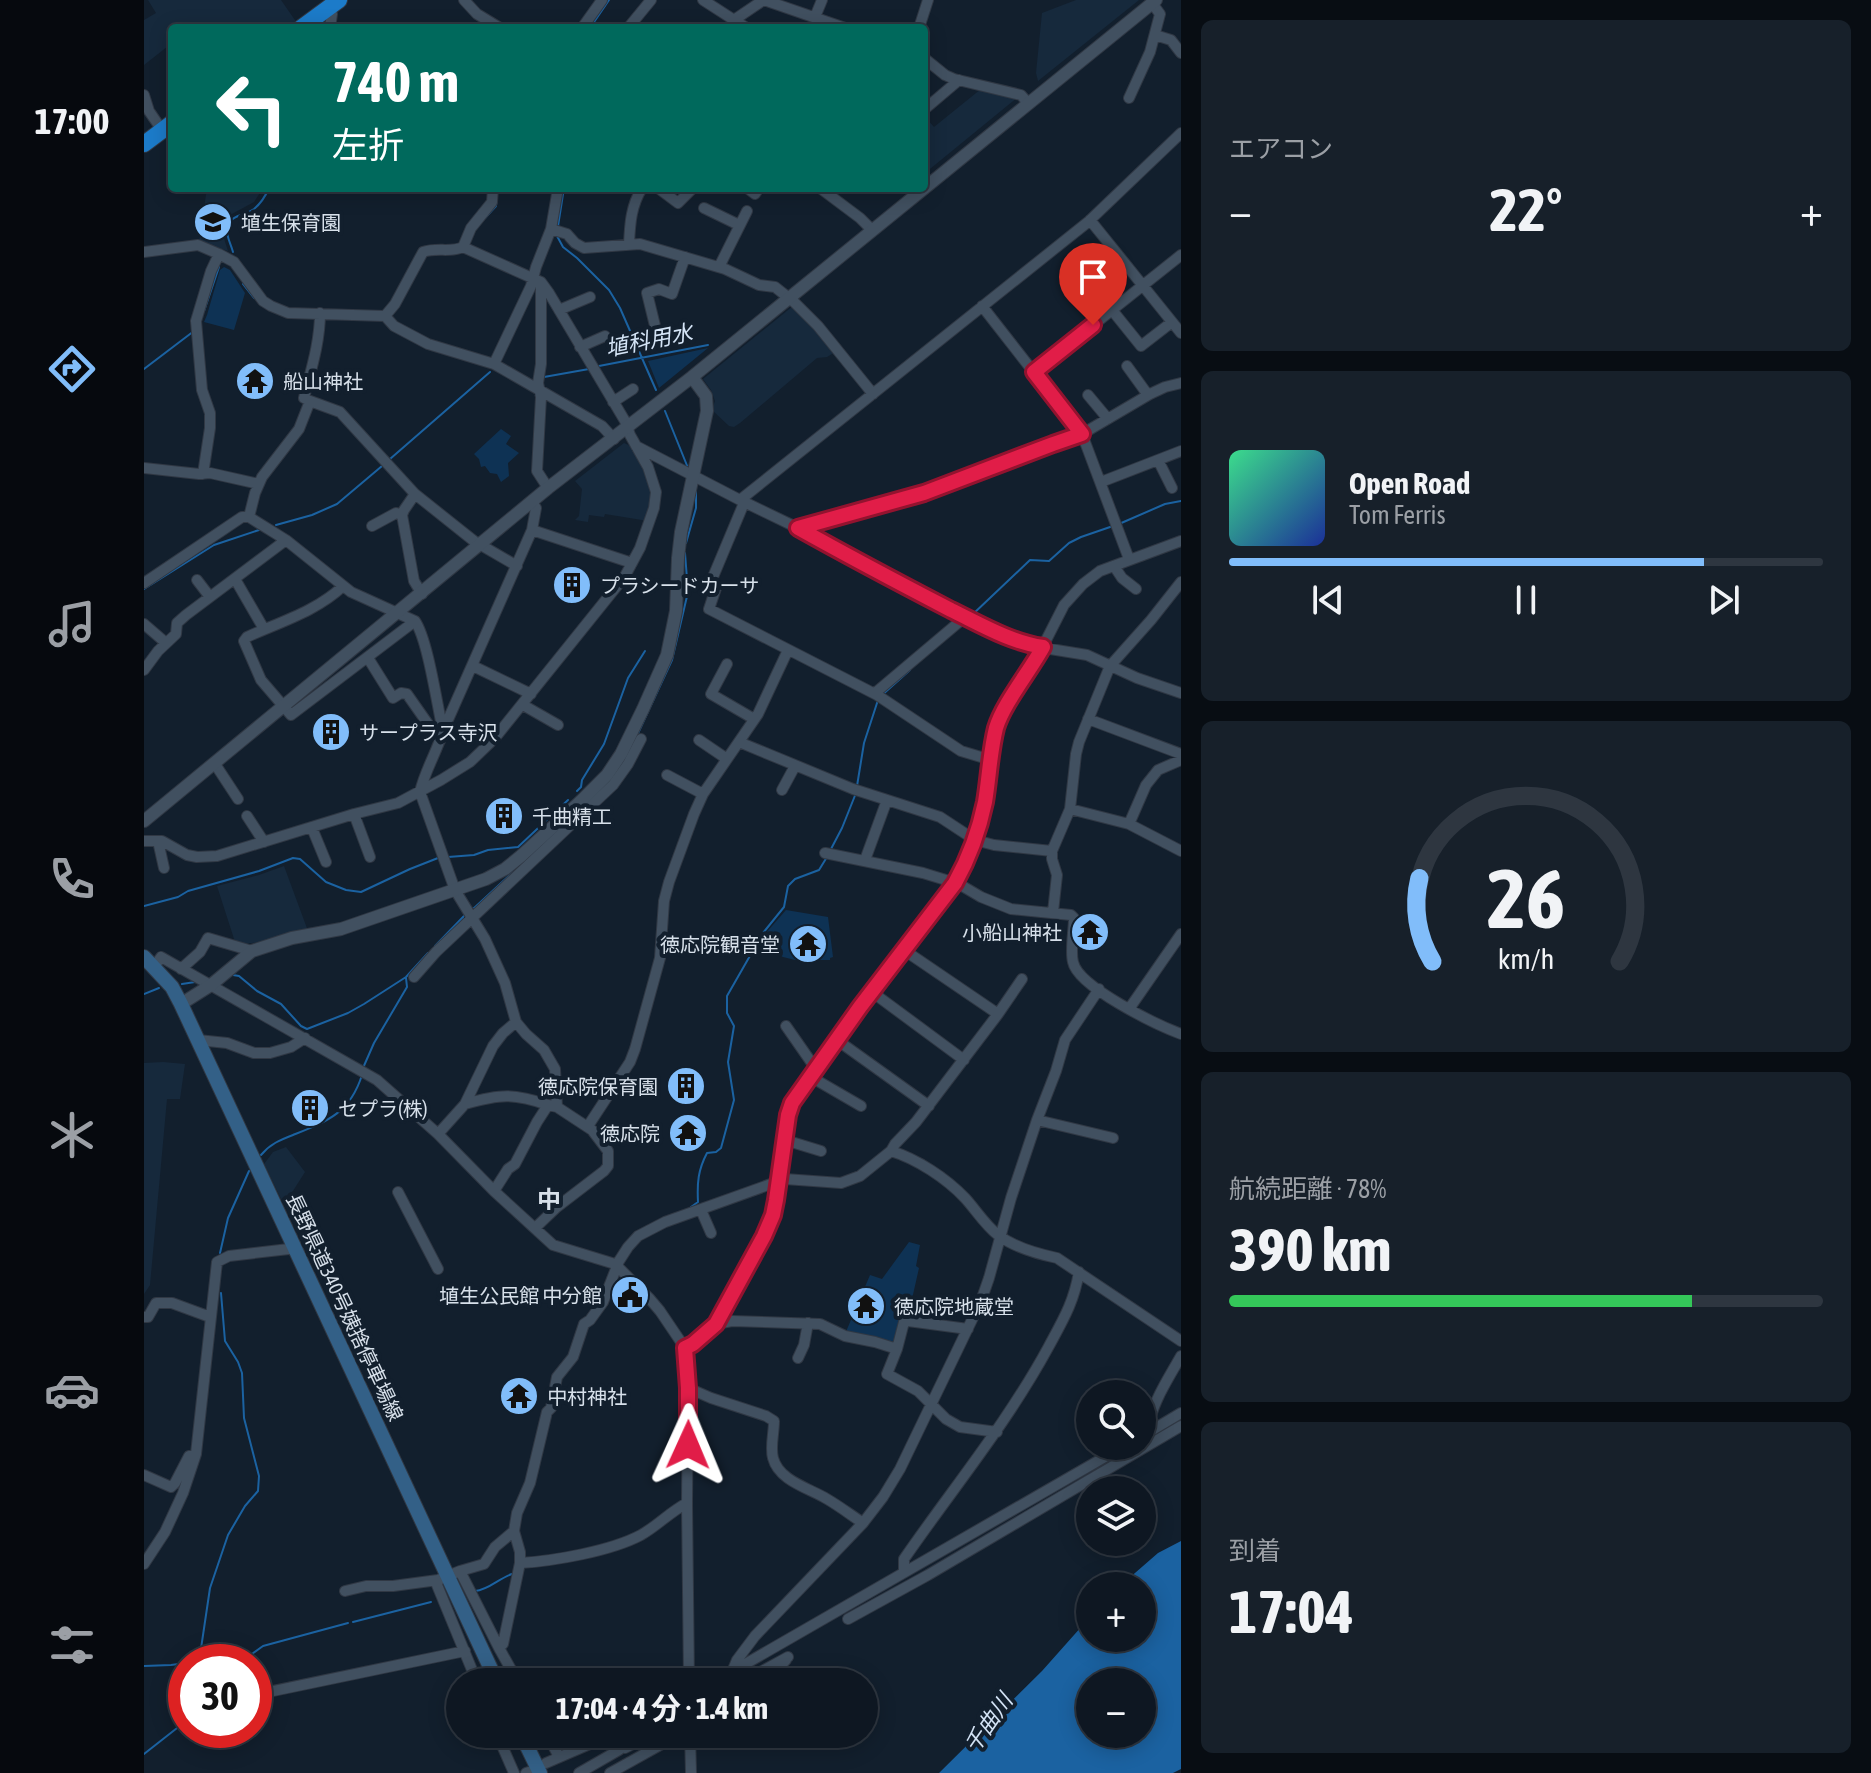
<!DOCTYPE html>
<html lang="ja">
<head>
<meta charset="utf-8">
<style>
	body { margin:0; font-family:"Asap Condensed","Noto Sans JP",sans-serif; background:#17202a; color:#f1f3f6; height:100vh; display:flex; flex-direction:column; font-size:30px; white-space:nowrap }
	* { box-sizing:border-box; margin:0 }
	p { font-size:26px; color:#9b9fa5 }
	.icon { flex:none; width:44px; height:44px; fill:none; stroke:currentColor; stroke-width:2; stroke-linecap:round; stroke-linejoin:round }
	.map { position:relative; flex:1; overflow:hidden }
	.drawer { display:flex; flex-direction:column; gap:20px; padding:20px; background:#080d13; width:690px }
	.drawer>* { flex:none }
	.top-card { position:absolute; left:24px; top:24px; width:760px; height:168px; border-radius:8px; box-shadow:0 4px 20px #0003,0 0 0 2px #2e3640; background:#00695c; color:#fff; overflow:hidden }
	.fabs { position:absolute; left:932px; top:1380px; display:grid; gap:16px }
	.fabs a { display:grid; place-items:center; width:80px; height:80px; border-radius:50%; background:#0e1722; box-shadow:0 4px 20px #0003,0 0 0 2px #2e3640; font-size:40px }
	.speed { position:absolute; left:24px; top:1644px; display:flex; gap:16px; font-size:40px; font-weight:700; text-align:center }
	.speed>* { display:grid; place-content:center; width:104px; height:104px; border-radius:50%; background:#0e1722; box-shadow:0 4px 20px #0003,0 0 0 2px #2e3640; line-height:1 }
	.speed .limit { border:12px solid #d22; background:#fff; color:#111 }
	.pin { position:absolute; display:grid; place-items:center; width:68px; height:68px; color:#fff; margin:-82px -34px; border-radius:50% 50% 50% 0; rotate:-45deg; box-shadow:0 0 8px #0007 }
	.pin .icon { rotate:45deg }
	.me { position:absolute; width:88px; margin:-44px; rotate:1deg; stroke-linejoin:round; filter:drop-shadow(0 0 6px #0008) }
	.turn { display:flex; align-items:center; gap:28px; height:168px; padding:0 32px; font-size:36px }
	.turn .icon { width:104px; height:104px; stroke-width:2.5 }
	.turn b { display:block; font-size:56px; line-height:68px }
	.big { font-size:60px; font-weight:700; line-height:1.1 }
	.drawer .card { flex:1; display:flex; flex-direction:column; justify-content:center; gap:12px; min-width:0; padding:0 28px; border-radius:12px; background:#17202a }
	.drawer .dial { align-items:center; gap:0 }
	.dial svg { height:208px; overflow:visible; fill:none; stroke:#2e3640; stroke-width:7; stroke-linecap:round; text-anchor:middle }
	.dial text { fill:#f1f3f6; stroke:none }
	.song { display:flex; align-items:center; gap:24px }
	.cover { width:96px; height:96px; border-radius:12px; background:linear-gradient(135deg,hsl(150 70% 55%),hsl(230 70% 35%)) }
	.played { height:8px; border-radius:4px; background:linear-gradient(90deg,#81bdfa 80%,#2e3640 80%) }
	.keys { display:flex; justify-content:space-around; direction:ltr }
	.heat { display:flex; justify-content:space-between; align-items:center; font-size:44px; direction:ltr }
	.charge { height:12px; border-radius:6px; background:linear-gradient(90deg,#34c759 78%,#2e3640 0) }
	.trip { position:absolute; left:302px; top:1668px; width:432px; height:80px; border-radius:40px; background:#0e1722; box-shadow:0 4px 20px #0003,0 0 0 2px #2e3640; font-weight:700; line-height:80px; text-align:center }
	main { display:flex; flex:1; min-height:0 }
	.tabs { display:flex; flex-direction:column; width:144px; justify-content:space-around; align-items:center; background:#06090e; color:#9b9fa5 }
	.tabs .icon { width:56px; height:56px }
	.tabs .on { color:#81bdfa }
	.tabs b { font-size:36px; color:#f1f3f6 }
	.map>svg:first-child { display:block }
</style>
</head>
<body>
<main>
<nav class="tabs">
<b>17:00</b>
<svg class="icon on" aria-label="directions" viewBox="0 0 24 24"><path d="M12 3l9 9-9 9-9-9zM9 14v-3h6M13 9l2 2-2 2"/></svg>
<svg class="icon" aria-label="music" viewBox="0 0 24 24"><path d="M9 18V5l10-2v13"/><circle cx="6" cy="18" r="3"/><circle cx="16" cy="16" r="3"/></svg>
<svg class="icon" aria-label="phone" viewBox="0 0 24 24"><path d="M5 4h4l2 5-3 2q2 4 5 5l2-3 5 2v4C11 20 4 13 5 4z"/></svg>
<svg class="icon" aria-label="climate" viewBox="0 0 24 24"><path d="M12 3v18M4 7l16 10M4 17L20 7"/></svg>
<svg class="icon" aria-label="car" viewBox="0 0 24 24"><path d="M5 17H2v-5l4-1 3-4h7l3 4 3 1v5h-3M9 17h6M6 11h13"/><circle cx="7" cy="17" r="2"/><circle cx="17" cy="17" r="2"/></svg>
<svg class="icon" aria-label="filters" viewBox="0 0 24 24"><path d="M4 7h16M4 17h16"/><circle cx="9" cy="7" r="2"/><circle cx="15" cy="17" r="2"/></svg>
</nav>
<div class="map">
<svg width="1037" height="1773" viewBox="0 0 1037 1773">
	<rect width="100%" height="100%" fill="#121f2d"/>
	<path fill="#16293c" d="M4,0H137L153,23L146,28H28V43L0,65V20L12,13Z
		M932,0H995L894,81L892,73L898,13Z
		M837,89L874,97L781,173L780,121L783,119L790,127Z
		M63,188H119L110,202L86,215L81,219L78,232L84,251L55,242Z
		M649,306L691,352L683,357L673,358L596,423L590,427L585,426L568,410L571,401L567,390L559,379Z
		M480,443L489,447L506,483L508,492L504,521L461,514L460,517L445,515L444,522L431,520L435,516L438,489L431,481Z
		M140,866L164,931L117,942L92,945L73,886L115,875Z
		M19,1062L41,1064L36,1099H23L6,1285L0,1294V1063Z
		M142,1147L161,1172L140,1205L120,1164L129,1152Z"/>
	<path fill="#0e3254" d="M80,267L86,270L101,293L90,330L60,322L63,315L76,270Z
		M564,348L515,388L504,361Z
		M357,429L367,436L362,444L375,453L364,463L365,476L357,482L353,474L346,473L341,466L337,467L335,459L330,454Z
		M642,910L684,917L689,957L686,958V960H651L639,957L616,944L621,934Z
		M765,1242L776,1245L772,1266L775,1268L764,1317L750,1344L701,1334L726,1275L738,1279Z"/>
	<path fill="#1b62a1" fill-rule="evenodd" d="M1037,1541V1769L1029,1773H795L898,1671L946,1617V1638H998V1586H976L1014,1553ZM946,1682H998V1734H946Z"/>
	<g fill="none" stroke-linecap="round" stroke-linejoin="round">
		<path stroke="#1b62a1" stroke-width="2" d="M446,28L465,0
			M341,218L352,206L353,193
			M414,226L420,188
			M413,236L419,247L433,258L465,290L476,308L512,390
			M89,252C87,244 81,234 83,226C87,215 102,215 110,209C116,204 122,195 125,188
			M99,284L110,298
			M60,311L75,267
			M455,366L564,345
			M0,369L50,331
			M400,377L445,369
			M521,411L544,468
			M246,459L346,372
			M975,524L1021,504L1037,501
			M132,525L168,515L193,504L238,466
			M542,543L552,508V491
			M0,589L70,545L115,530
			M828,615L886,560L905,561L925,543L937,537L969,526
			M738,695L766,670
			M489,744L528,660L544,592L541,553
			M713,786L720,743L734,700
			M433,791L437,787L438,780L460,744L484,678L501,651
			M687,849L698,828L712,793
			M304,857L330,855L344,850L374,847L424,800
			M0,906L34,897L44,891L115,871L149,858L156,859L182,882L202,890L217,892L266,869L294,858
			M328,910L397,846
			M291,946L320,916
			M89,975L95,976L113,991L137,1004L157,1026L163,1029L204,1013L220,1004L262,977L284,953
			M38,984L51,982
			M0,994L15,988
			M219,1068L230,1043L263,987L262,978
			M117,1155C126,1144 136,1140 149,1135C184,1121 206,1113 218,1075
			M547,1207L554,1202C553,1183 554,1170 563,1153L572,1152L577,1148L590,1100L584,1062L590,1026L583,1013V996L619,933L640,907L644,886L651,879L675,870L683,857
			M76,1253L84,1218L105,1171
			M331,1591C345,1590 355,1578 368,1574
			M209,1622L287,1602
			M47,1662L55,1661L65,1662
			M55,1662L66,1588L84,1535L101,1506L114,1491L115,1476L100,1418L98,1373L94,1362L81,1341L77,1293
			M97,1662L119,1646L204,1623
			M0,1666L27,1665L42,1663
			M0,1754L42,1721"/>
		<g stroke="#303844" stroke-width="12">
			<path id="minor" d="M320,0L333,14L356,28
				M559,0L590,20L618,1H623L701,28
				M184,8L188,14L186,28
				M671,17L678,0
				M438,28L458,0
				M484,28L507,0
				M585,28L590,20L603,28
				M775,28L784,0
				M1011,35L1027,40L1037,53
				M780,58L801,75L810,79L877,95L885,104
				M0,95L5,111L18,130
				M985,98L1006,52L1016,14L1008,3
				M782,108L815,80
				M514,188L534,203L549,188
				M603,188L611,194L615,188
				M676,188L716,218L728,230
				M560,208L595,225
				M946,220L1037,333
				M407,229L414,188
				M485,244C486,223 487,206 498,188
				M0,252L54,245L75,254L90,262L119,301L127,306L144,313L241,316L250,326L284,344L350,364L458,426L470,439
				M575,267L603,211
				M397,282V364L394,383L397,397L393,471L404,488
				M838,306L938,434L985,559
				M415,310L446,297
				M968,310L997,346L1028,322
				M241,316L251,304L279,252C293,247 307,253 319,247L327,228L348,202L349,188
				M513,334L503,293L515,289L528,294L541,257
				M436,347L461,336
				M350,364L387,286L392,267L407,229L423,234L431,243L440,248L496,244L581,269L615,285L631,287L650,302L674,326L729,394
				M983,366L1004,395
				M890,372L1037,255
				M944,395L964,419
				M166,401L196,412L271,494L260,510L258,515L270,581L278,594
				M469,402L489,389
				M492,446L596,500L654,528L736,574L863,637L894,647L943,655L993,678L1037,693
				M1014,460L1028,488
				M0,468L55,474L66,473L115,484
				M59,474L66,428V413L58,390L52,321L67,271L75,254
				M957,482L1037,451
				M271,494L330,541L373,566
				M596,500L944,222L1037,133
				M388,502L392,508L388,530L299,731C293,752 281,770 276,792L311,890L341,939L361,983L372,1022L382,1034L400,1050L411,1069L413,1107L448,1130L464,1151V1166L460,1171L413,1207L391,1228
				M600,503L569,577L568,581L572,588L565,609L733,695L817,751L847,760
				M105,517L111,493L118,477L155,429L166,401L160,398C167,370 176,342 176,313
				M228,526L252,513L258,515
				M654,528L767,497L909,444L938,434L1006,394L1021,387L1037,383
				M388,530L488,563
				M970,566L978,578L992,589
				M91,579L120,629
				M53,580L66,597
				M0,583L98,517H105L142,540L207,592L271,621C284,640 293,705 299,731
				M199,586C173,611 136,622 103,637L100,641L117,680L147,715L271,621
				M0,624L22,643
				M224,658L249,698L257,693L263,694L296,741
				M583,664L567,694L610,719
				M329,666L387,694
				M0,670L14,651L32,634L33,623L42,615L142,540
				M731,693L821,617
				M379,705L414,725
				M944,719L1037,754
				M555,740L583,759
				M595,742L709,789L796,817L831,840L850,845L908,851
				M71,764L94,799
				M523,775L559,794
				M638,790L651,766
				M926,809L985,824L1037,851
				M210,814L226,857
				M103,816L120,842
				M985,824L1002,785L1014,770L1037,760
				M168,828L182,862
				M0,841H18L43,855L53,857L73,856L210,814L254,803L297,780L326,762L350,739L481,576L496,548L510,508L512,492L504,467L486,435L481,421L405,293L397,282L319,247
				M14,841L20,868
				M681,853L779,873L815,884L837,897L867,909L927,915L930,918C930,930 926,951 929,962C934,987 1013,1025 1037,1034
				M721,860L743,800
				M909,912L913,875L908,859V851L926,809L932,754L935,742L966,666L1007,620L1037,582
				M10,967L17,957L233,1080L294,1134L350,1191L409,1245L471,1264L505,1298L516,1311L541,1348L543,1356L544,1388L543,1503L545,1682
				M37,969L56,952L64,938L108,951
				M270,977L292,952L469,785L484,764L497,739
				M728,992L820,1060
				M985,1009L1037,934
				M854,1014L878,979
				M642,1026L672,1069
				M54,1040L83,1043L110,1053H126L147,1047L161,1038
				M693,1040L785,1106
				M667,1077L717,1106
				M321,1104C356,1094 370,1093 404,1105
				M893,1120L912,1071L921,1040L955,989
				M444,1126L486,1062L491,1049L516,958L520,901L525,882L550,814L559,794L614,714L644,650
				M294,1134L321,1104L349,1046L359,1033L372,1022
				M641,1140L677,1151
				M747,1151C773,1159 802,1178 821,1198C832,1210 841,1225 854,1235C870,1247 894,1254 913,1258L1037,1341
				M350,1191L364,1169L371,1164L393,1122L404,1105L413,1107
				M254,1192L294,1269
				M557,1210L567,1233
				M0,1317H4L12,1303H28L66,1317
				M572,1324L588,1321L676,1324L701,1336L731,1342L753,1349L760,1322L764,1321L824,1329
				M541,1348L549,1344L572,1324L629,1215L644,1115L648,1103L716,1007L811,883L822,864L840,804L852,727L857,715L893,658L920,605L939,584L956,571L1037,541
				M753,1349L743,1374L774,1391L802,1419L816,1427L853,1432
				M654,1358L660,1345L664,1323
				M544,1388L567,1398L622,1416L630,1421C630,1433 626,1447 629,1458C635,1481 665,1488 683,1499C695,1506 707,1515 719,1523
				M1003,1433C1007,1404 1023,1381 1037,1356
				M1000,1435L1037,1413
				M0,1475L27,1487L31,1483L45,1456L52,1454
				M376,1563C410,1561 467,1551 497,1535C513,1526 526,1512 543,1503
				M0,1564L21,1532L39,1493L52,1454L73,1262L85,1256L145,1249L150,1246
				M316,1571L340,1564L351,1547L370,1531
				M760,1572V1559C809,1488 864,1422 905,1346C919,1320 930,1302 935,1272
				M201,1591L222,1586H249L294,1580
				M704,1619L784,1575L1037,1426
				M359,1644L376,1563V1552L370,1531L373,1513L386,1483L403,1412L407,1408L413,1377L429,1357L440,1324L446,1320L459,1302L475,1261L484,1247L494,1236L521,1222L641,1179L697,1183L716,1176L747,1151L751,1144L772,1122L854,1014L760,950
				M588,1672L593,1660L611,1636L719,1523L739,1497L756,1469L837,1301L845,1278L867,1198L893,1120L969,1138
				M333,1682L293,1585L294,1580L316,1571L355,1648L374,1682
				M570,1682L980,1446
				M598,1682L644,1657
				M616,1682L632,1671L642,1660
				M110,1695L321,1651
				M353,1734L370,1773
				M403,1734L415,1757
				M546,1734L547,1773
				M481,1748L508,1734
				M402,1763L453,1741L464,1734
				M382,1773L385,1772
				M435,1773L475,1750L483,1741L492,1734
				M466,1773L536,1734"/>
		</g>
		<g stroke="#303844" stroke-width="14">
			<path id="tertiary" d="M0,821L404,488L548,377L1012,0
				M37,1004L67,985L108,951L148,938L197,929L342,879L361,869L377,856L437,801L463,775L477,754L499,709L523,655L532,611L534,558L537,532L563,411L562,396L548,377"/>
		</g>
		<g stroke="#303844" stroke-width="16">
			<path id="secondary" d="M0,957L28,987L37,1004L353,1682
				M377,1734L396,1773"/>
		</g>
		<g stroke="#303844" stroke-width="18">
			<path id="trunk" d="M157,28L195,0
				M0,144L28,123"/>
		</g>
		<use href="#minor" stroke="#415060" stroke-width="10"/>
		<use href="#tertiary" stroke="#415060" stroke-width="12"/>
		<use href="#secondary" stroke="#336087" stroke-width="14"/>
		<use href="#trunk" stroke="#1c7bc9" stroke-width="16"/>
	</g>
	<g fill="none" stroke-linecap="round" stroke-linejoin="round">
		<g stroke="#92132f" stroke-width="20">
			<path id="route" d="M544,1445V1388L541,1348L549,1344L572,1324L620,1236L629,1215L632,1200L644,1115L648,1103L716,1007L811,883C825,858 835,831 841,802C845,778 846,752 852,728C859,704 886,671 899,647C866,642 836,624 807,610C755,583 704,556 654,528L780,493L909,444L938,434L890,372L949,325"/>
		</g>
		<use href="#route" stroke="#e11d48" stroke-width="14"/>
	</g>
	<defs>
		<g id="school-disc" transform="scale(2)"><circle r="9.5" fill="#81bdfa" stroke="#121f2d"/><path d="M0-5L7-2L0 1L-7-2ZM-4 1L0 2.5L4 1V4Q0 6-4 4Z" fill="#111"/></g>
		<g id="temple-disc" transform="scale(2)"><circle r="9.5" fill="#81bdfa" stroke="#121f2d"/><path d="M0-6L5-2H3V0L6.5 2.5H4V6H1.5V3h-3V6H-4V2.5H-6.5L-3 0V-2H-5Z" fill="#111"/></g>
		<g id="building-disc" transform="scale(2)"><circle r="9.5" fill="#81bdfa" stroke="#121f2d"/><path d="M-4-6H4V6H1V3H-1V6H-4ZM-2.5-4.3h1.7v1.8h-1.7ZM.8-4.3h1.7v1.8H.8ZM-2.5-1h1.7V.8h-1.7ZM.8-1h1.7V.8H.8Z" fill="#111"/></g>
		<g id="civic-disc" transform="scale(2)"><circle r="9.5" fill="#81bdfa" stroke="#121f2d"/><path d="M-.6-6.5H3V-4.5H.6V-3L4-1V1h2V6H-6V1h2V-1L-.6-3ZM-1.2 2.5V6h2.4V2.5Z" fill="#111"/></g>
	</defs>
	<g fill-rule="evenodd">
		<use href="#school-disc" x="69" y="222"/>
		<use href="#temple-disc" x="111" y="381"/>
		<use href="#building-disc" x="428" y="585"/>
		<use href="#building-disc" x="187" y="732"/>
		<use href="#building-disc" x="360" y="816"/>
		<use href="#temple-disc" x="946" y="932"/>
		<use href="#temple-disc" x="664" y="944"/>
		<use href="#building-disc" x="542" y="1086"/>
		<use href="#building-disc" x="166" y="1108"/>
		<use href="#temple-disc" x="544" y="1133"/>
		<use href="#civic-disc" x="486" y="1295"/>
		<use href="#temple-disc" x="722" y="1306"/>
		<use href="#temple-disc" x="375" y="1396"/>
	</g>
	<g text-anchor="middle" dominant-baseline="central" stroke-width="8" stroke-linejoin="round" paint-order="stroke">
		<g font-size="20" fill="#d7e0ea" stroke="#121f2d" text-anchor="start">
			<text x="97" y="222">埴生保育園</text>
			<text x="139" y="381">船山神社</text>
			<text x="456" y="585">プラシードカーサ</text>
			<text x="215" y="732">サープラス寺沢</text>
			<text x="388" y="816">千曲精工</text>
			<text x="918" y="932" text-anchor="end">小船山神社</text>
			<text x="636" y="944" text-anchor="end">徳応院観音堂</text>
			<text x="514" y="1086" text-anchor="end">徳応院保育園</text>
			<text x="194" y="1108">セプラ(株)</text>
			<text x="516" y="1133" text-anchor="end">徳応院</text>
			<text x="458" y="1295" text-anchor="end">埴生公民館 中分館</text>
			<text x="750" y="1306">徳応院地蔵堂</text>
			<text x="403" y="1396">中村神社</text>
		</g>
		<g font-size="20" fill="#d7e0ea" stroke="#121f2d">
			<text transform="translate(201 1307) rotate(65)">長野県道340号姨捨停車場線</text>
		</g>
		<g font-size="22" font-style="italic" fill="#d4e4f6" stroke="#121f2d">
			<text transform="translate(505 340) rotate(-11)">埴科用水</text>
			<text transform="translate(844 1723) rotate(-55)">千曲川</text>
		</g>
		<g font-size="24" font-weight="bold" fill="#d7e0ea" stroke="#121f2d">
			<text x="405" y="1199">中</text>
		</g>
	</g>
</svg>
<div class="fabs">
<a><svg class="icon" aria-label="search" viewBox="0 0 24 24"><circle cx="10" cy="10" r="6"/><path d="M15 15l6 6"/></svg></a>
<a><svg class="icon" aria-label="layers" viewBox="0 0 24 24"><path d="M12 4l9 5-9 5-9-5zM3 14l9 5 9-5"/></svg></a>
<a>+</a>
<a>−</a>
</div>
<div class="speed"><div class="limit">30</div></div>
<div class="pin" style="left:949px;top:325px;background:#d93025"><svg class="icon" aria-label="arrive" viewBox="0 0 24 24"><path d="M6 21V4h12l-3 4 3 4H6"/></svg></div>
<svg class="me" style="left:544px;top:1445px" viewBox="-20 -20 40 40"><path d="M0-17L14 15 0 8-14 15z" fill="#e11d48" stroke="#fff" stroke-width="4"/></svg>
<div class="trip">17:04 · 4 分 · 1.4 km</div>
<div class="top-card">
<div class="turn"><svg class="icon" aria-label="left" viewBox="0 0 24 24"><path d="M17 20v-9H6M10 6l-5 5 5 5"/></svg><div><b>740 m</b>左折</div></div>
</div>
</div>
<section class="drawer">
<div class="card"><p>エアコン</p>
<div class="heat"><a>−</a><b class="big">22°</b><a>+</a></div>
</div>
<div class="card">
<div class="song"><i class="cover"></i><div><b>Open Road</b><p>Tom Ferris</p></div></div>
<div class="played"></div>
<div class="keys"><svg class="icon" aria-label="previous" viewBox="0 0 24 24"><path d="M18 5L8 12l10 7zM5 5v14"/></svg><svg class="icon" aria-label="pause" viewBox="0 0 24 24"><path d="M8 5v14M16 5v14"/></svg><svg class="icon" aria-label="next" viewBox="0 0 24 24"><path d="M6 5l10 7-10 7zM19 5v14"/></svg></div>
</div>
<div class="card dial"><svg viewBox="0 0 100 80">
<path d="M14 69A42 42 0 1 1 86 69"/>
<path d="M14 69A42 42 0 0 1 9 37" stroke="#81bdfa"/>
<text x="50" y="56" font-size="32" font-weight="700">26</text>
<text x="50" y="72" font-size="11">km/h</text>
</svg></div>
<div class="card"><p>航続距離 · 78%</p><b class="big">390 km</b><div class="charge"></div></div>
<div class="card"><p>到着</p><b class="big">17:04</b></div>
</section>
</main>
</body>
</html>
